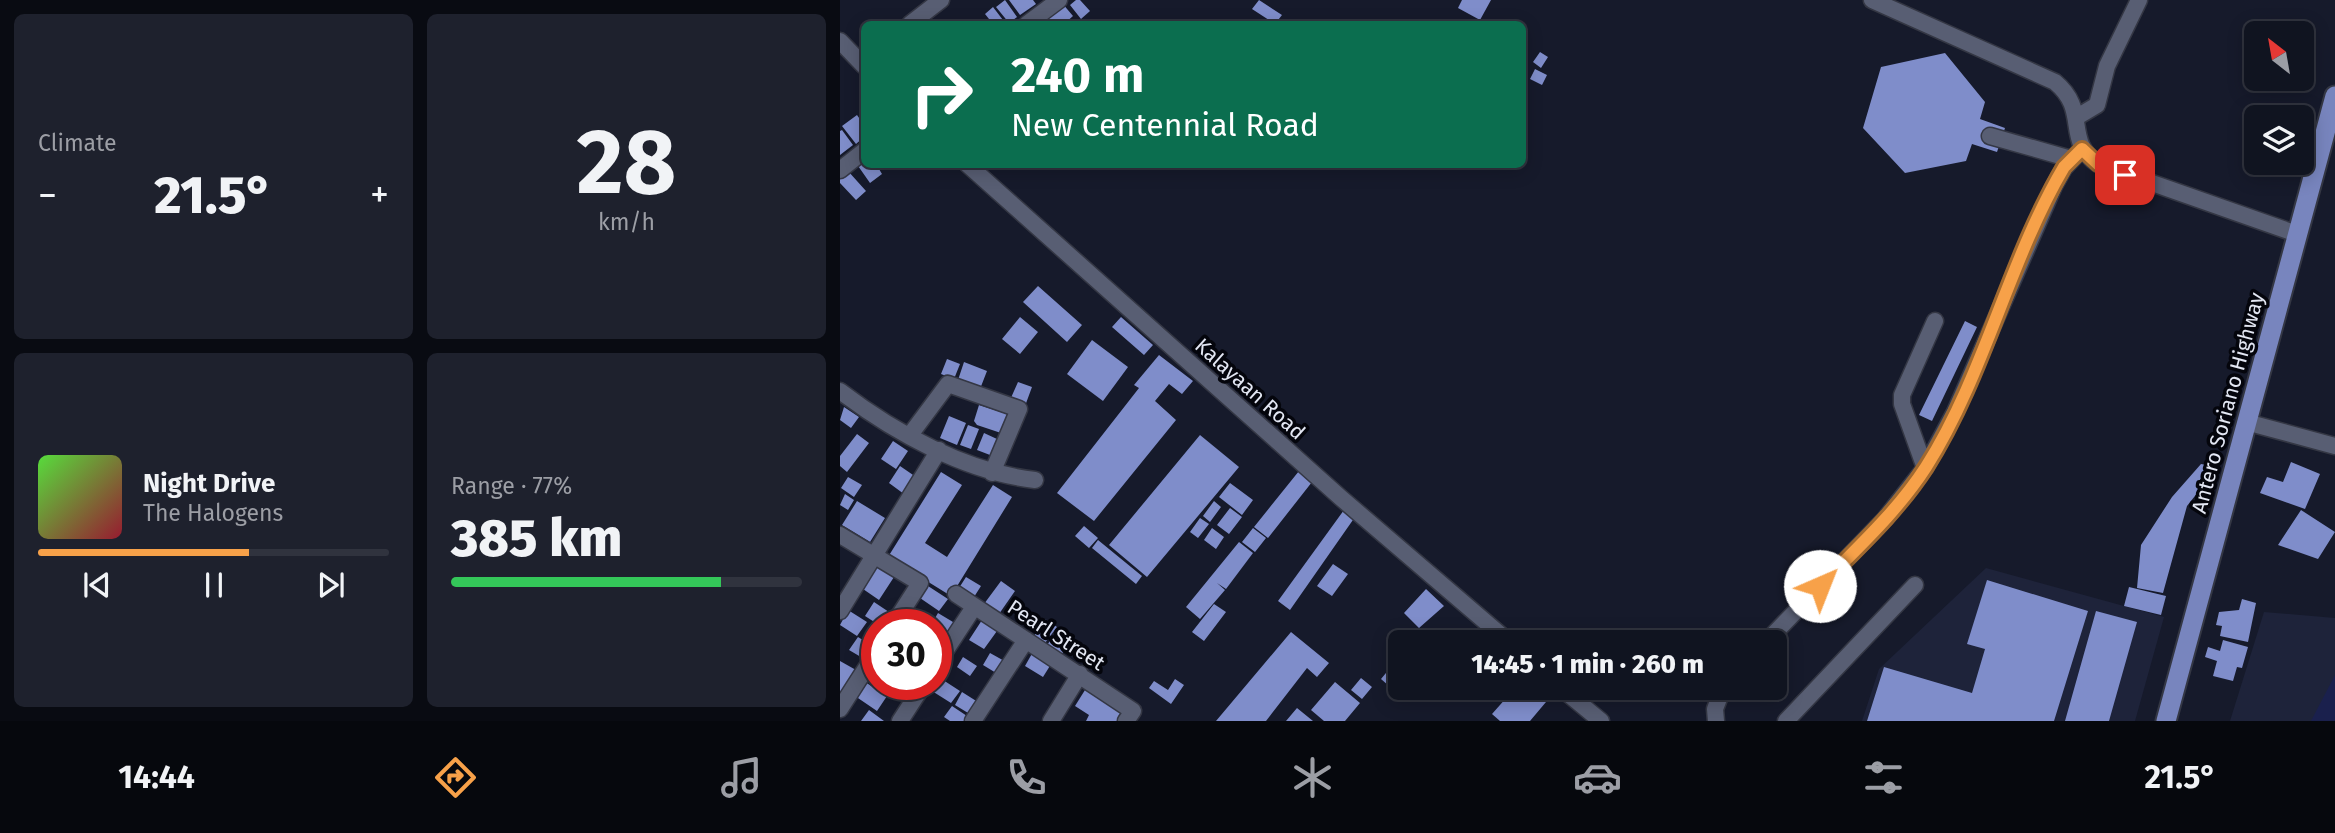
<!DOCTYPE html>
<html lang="en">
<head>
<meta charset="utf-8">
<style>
	body { margin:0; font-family:"Fira Sans",sans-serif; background:#1e212d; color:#f1f3f6; height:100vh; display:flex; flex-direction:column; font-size:26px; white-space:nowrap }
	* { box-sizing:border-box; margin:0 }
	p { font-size:23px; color:#9c9ea5 }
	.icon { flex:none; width:38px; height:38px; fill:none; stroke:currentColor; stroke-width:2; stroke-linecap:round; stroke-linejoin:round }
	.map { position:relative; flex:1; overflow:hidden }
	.panel { display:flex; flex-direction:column; gap:14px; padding:14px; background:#090b12; width:840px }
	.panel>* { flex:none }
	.guide { position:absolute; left:21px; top:21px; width:665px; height:147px; border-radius:10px; box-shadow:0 4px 18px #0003,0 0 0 2px #30333e; background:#0b6e4f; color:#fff; overflow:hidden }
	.needle { width:46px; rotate:329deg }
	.tools { position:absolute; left:1404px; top:21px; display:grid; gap:14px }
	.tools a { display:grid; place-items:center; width:70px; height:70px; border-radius:10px; background:#101420; box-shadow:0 4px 18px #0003,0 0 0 2px #30333e; font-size:35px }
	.speed { position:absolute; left:21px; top:609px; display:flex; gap:14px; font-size:35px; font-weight:700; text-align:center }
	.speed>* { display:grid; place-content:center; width:91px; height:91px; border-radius:50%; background:#101420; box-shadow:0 4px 18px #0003,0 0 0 2px #30333e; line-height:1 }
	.speed .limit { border:10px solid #d22; background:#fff; color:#111 }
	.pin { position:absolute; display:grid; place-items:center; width:60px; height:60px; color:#fff; margin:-30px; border-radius:14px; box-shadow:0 4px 10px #0006 }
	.me { position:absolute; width:77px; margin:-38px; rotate:44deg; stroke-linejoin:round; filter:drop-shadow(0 0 5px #0008) }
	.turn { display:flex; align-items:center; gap:24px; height:147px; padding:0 35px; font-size:32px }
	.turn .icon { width:91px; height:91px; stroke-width:2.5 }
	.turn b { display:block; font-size:49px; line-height:60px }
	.big { font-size:52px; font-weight:800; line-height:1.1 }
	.panel .tile { flex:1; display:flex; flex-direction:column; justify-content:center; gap:10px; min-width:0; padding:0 24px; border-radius:10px; background:#1e212d }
	.panel .dial { align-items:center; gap:0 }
	.dial b { font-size:91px; line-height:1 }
	.song { display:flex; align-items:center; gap:21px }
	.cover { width:84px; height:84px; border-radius:10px; background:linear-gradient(135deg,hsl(110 70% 55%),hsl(350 70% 35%)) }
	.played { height:7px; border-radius:4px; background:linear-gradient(90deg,#f7a149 60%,#30333e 60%) }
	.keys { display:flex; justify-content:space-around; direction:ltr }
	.heat { display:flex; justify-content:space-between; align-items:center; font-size:38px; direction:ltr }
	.charge { height:10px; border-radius:5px; background:linear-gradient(90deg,#34c759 77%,#30333e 0) }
	.panel .tiles { flex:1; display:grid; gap:14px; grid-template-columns:repeat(2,1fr) }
	.trip { position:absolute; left:548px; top:630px; width:399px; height:70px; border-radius:10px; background:#101420; box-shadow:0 4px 18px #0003,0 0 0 2px #30333e; font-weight:800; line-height:70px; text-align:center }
	.tab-bar { display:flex; height:112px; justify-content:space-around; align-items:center; background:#06080d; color:#9c9ea5 }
	.tab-bar .icon { width:49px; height:49px }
	.tab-bar .active { color:#f7a149 }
	.tab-bar b { font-size:32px; color:#f1f3f6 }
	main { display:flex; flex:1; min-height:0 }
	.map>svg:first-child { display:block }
</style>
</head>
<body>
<main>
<section class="panel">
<div class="tiles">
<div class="tile"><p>Climate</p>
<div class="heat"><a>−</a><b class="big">21.5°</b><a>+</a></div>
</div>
<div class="tile dial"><b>28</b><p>km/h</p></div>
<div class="tile">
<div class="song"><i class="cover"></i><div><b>Night Drive</b><p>The Halogens</p></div></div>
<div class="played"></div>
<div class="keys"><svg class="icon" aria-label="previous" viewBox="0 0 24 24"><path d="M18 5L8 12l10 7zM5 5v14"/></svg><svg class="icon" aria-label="pause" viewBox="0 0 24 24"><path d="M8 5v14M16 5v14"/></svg><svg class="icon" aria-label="next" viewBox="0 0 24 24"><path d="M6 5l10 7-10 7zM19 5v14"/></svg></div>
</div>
<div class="tile"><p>Range · 77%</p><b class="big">385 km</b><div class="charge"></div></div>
</div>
</section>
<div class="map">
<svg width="1495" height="721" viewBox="0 0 1495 721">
	<rect width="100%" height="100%" fill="#161a2b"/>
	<path fill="#1e233a" d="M1146,568L1324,617L1295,721H1022L1039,669Z
		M1424,612L1495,618V721H1390Z"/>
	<path fill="#1a204d" d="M1495,675V721H1471Z"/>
	<path fill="#7f8dca" d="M165,0L177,17L169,23L156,7Z
		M169,0H193L196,4L180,15Z
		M236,0H240L250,11L241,19L230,5Z
		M419,0L442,15L435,24L412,9Z
		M622,0H651L640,20L618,8Z
		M222,3L233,16L224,24H206L203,20Z
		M153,7L166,24H153L145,14Z
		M700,52L708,57L701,68L693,62Z
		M1105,53L1145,102L1140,119L1165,128L1157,152L1132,144L1126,161L1065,173L1023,128L1041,67Z
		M695,69L707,75L702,85L690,79Z
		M17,115L24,125V137L16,144L2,126Z
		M2,130L13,145L0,155V131Z
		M24,157V164H36L42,174L30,183L16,163Z
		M8,171L26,191L16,200L0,183V178Z
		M198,286L242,325L227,342L183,302Z
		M180,317L198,332L180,354L162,339Z
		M281,317L313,345L304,355L272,327Z
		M1125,321L1137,327L1092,421L1079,415Z
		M252,340L288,367L263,401L227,374Z
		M319,355L353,381L342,394L329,384L315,401L336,420L254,521L217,493L299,388L294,385Z
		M107,359L120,364L114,379L101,374Z
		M124,362L147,371L140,389L118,380Z
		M178,382L192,387L185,406L170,400Z
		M139,405L170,415L164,434L137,425L134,421Z
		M4,407L19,417L11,428L0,420Z
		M109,416L126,423L117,445L100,438Z
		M128,425L139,429L131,449L120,445Z
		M144,433L157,439L150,455L137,450Z
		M17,434L29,443L7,472L0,466V456Z
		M360,435L399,467L307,577L269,545Z
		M53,441L68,451L56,469L41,459Z
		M1451,462L1480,474L1465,509L1420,493L1427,477L1443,482Z
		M1361,464L1367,465L1362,487L1347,506L1323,593L1297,588L1301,545L1332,497Z
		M60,466L76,477L64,494L49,483Z
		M459,471L472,482L428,538L414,527Z
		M101,472L122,485L85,543L107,557L153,485L172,497L111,596L48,557Z
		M8,477L22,485L14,497L1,488Z
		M390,483L413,500L402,515L379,497Z
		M5,494L14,500L8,510L0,505Z
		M17,501L45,518L30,542L2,525Z
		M374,501L381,507L370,522L363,516Z
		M390,508L402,517L389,534L377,525Z
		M504,510L515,517L450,610L438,601Z
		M1461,510L1495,532L1478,559L1438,545Z
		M360,518L369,524L358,538L350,532Z
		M244,526L258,538L249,548L235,536Z
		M372,528L384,537L376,549L364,540Z
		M413,528L426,538L415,552L402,542Z
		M258,540L302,576L296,584L252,548Z
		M399,542L413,553L386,589L377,583L385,590L360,619L346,607Z
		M493,564L508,574L492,596L477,586Z
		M37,566L54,577L39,600L23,589Z
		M126,577L141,586L134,597L119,588Z
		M1147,580L1248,611L1214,721H1027L1044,667L1132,693L1145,649L1127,644Z
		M161,581L175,591L159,614L144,604Z
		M88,586L108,599L99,611L80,598Z
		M1289,587L1326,596L1321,615L1284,606Z
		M586,589L604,606L579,628L564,613Z
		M1402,599L1416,603L1408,642L1380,636L1382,626L1376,625L1379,612L1399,610Z
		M34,602L52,614L46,625H39L25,616Z
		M374,604L386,612L364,641L352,632Z
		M8,610L27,622L17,636L0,625Z
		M1256,611L1297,622L1269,721H1225Z
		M98,613L118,625L111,637L96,628V625H91Z
		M205,619L217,627L205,643L194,636Z
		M142,620L157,631L144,649L129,640Z
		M219,629L233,639L221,655L207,645Z
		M451,632L489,663L477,677L467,668L426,721H376Z
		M18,637L34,647L26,660L9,650Z
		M1383,640L1408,647L1402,668L1397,667L1393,681L1373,676L1377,661L1365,657L1368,647L1380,651Z
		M194,650L213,661L203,677L185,666Z
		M150,653L168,663L161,676L143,665Z
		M560,656V674L549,686L541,679Z
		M123,657L137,666L130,676L117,667Z
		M0,661L16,670L0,697Z
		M100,678L120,691L111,703L92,691Z
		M521,678L532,687L522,699L511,690Z
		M335,679L344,685L331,704L309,688L314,681L328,690Z
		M25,682L47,696L37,711L15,696Z
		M495,682L520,703L505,721H484L471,710Z
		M675,688H690L706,702L690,721H660L652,714Z
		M245,690L282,713L277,721H246L249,715L235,706Z
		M122,692L141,704L133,716L115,705Z
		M112,706L130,718L128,721H110L104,717Z
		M457,708L473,721H446Z
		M29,710L44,721H21Z"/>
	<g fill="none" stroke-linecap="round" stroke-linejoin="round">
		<g stroke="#343744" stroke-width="19">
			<path id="minor" d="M1032,0L1215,82C1250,111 1223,140 1258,164L1457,234
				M70,24L101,0
				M187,24L219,0
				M0,41L24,66
				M1237,117L1257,105L1267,66L1299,0
				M1150,136L1231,159
				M127,164L501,498L669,642
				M0,170L24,151
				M0,391C55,433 126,472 195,480
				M1406,422L1495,446
				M70,435L108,384L179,409L152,473
				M1085,468L1062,404V395L1095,321
				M0,535L80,583L53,625
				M116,594L293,711L286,721
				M0,611L99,450
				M926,642L1045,519L1085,468L1115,412L1214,186L1224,168L1242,149
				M96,665L134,607
				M721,688L761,721
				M0,709L37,651
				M60,721L84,684
				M133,721L186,640
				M211,721L240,674
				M876,721L875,709L883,688
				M946,721L1075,585"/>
		</g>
		<g stroke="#343744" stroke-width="23">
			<path id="major" d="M1326,721L1495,96"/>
		</g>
		<use href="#minor" stroke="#585e73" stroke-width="16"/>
		<use href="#major" stroke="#7885be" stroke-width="19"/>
	</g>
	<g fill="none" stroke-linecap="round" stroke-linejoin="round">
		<g stroke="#a1692f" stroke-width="18">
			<path id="route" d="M980,586C1017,548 1057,512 1086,467C1145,374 1168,262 1224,167L1242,149L1258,164L1285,175"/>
		</g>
		<use href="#route" stroke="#f7a149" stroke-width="12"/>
	</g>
	<g text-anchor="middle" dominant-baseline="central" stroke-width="7" stroke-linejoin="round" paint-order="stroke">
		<g font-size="21" fill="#e3e7f3" stroke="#04050c">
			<text transform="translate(410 389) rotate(42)">Kalayaan Road</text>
			<text transform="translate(1388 403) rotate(-75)">Antero Soriano Highway</text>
			<text transform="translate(216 635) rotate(33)">Pearl Street</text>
		</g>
	</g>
</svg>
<div class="tools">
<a><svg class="needle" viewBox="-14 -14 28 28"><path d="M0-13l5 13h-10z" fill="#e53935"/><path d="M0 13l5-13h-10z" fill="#9c9ea5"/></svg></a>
<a><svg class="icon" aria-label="layers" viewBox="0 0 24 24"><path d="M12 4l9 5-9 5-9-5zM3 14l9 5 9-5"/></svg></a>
</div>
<div class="speed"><div class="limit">30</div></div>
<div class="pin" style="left:1285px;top:175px;background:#d93025"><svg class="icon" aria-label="arrive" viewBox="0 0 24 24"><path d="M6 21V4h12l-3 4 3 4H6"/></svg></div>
<svg class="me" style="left:980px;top:586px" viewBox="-20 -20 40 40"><circle r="19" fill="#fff"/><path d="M0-13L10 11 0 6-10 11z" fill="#f7a149"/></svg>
<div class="trip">14:45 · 1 min · 260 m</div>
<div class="guide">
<div class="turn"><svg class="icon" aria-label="right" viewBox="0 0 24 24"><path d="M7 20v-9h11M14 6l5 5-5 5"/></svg><div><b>240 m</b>New Centennial Road</div></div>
</div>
</div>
</main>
<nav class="tab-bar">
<b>14:44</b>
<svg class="icon active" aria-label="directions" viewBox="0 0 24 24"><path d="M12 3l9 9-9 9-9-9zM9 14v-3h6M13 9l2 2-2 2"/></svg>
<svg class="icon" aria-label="music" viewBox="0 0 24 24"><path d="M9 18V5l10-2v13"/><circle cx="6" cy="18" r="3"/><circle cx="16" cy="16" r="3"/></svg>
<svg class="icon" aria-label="phone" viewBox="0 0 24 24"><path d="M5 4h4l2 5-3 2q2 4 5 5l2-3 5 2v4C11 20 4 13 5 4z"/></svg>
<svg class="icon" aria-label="climate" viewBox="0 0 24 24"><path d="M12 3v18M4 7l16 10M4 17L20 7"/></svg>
<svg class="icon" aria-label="car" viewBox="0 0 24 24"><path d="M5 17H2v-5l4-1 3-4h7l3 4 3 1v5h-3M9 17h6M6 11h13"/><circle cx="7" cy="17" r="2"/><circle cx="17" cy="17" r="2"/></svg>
<svg class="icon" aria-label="filters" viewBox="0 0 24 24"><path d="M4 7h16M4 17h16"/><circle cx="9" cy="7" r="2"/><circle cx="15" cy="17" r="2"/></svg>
<b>21.5°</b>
</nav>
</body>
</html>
